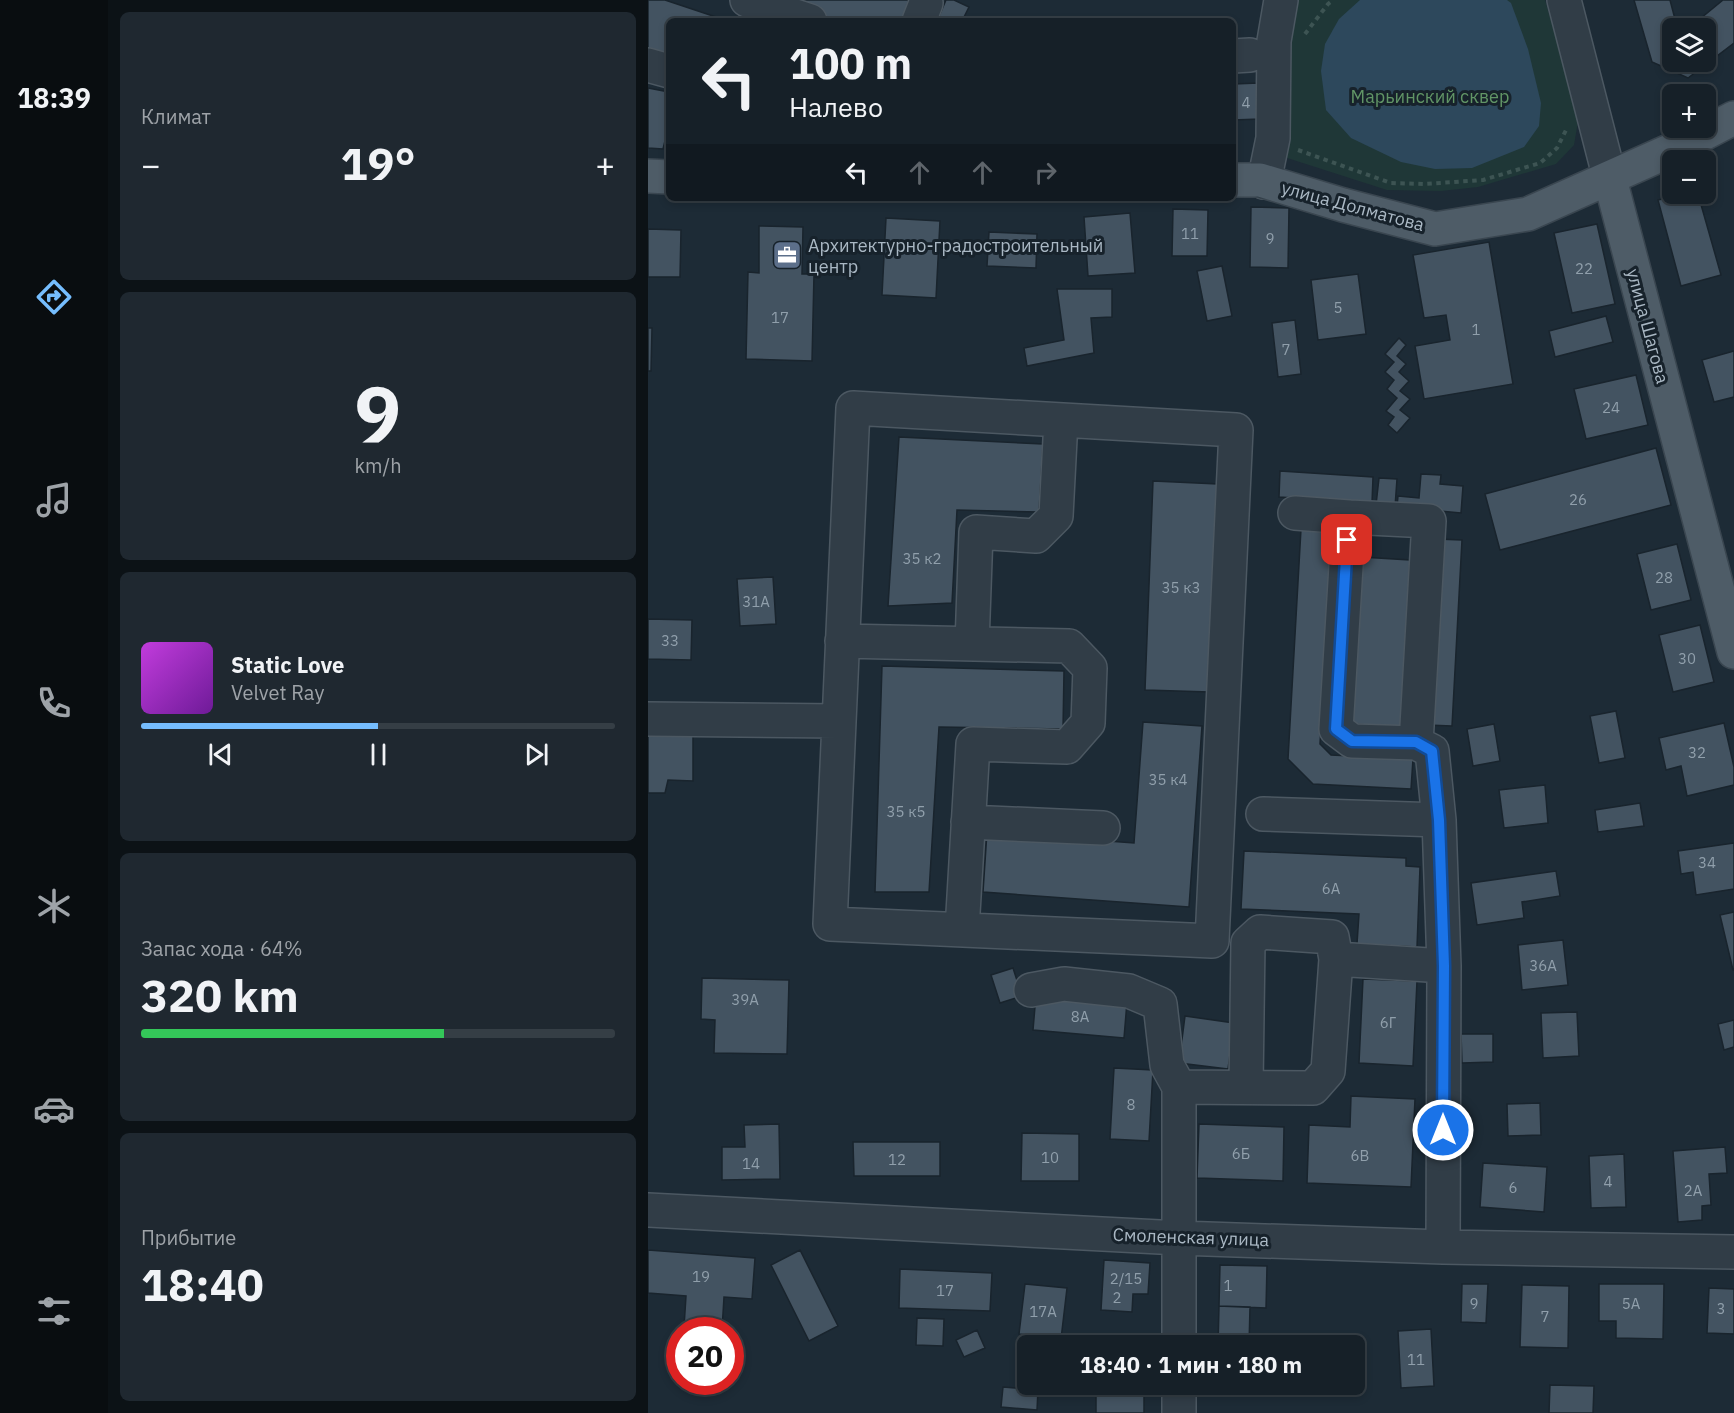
<!DOCTYPE html>
<html lang="ru">
<head>
<meta charset="utf-8">
<style>
	body { margin:0; font-family:"IBM Plex Sans",sans-serif; background:#1f2830; color:#f1f3f6; height:100vh; display:flex; flex-direction:column; font-size:22px; white-space:nowrap }
	* { box-sizing:border-box; margin:0 }
	p { font-size:20px; color:#9ea3a8 }
	.icon { flex:none; width:33px; height:33px; fill:none; stroke:currentColor; stroke-width:2; stroke-linecap:round; stroke-linejoin:round }
	.map { position:relative; flex:1; overflow:hidden }
	.panel { display:flex; flex-direction:column; gap:12px; padding:12px; background:#0c1216; width:540px }
	.panel>* { flex:none }
	.banner { position:absolute; left:18px; top:18px; width:570px; height:183px; border-radius:9px; box-shadow:0 3px 9px #0003,0 0 0 2px #353e45; background:#162028; color:#f1f3f6; overflow:hidden }
	.buttons { position:absolute; left:1014px; top:18px; display:grid; gap:12px }
	.buttons a { display:grid; place-items:center; width:54px; height:54px; border-radius:9px; background:#162028; box-shadow:0 3px 9px #0003,0 0 0 2px #353e45; font-size:30px }
	.speed { position:absolute; left:18px; top:1317px; display:flex; gap:12px; font-size:30px; font-weight:700; text-align:center }
	.speed>* { display:grid; place-content:center; width:78px; height:78px; border-radius:50%; background:#162028; box-shadow:0 3px 9px #0003,0 0 0 2px #353e45; line-height:1 }
	.speed .limit { border:9px solid #d22; background:#fff; color:#111 }
	.pin { position:absolute; display:grid; place-items:center; width:51px; height:51px; color:#fff; margin:-26px; border-radius:12px; box-shadow:0 3px 9px #0006 }
	.me { position:absolute; width:66px; margin:-33px; rotate:0deg; stroke-linejoin:round; filter:drop-shadow(0 0 4px #0008) }
	.turn { display:flex; align-items:center; gap:21px; height:126px; padding:0 24px; font-size:27px }
	.turn .icon { width:78px; height:78px; stroke-width:2.5 }
	.turn b { display:block; font-size:42px; line-height:51px }
	.lanes { display:flex; align-items:center; height:57px; padding:0 24px; background:#0003; justify-content:center; gap:30px; direction:ltr }
	.lanes .off { opacity:.35 }
	.big { font-size:45px; font-weight:700; line-height:1.1 }
	.panel .card { flex:1; display:flex; flex-direction:column; justify-content:center; gap:9px; min-width:0; padding:0 21px; border-radius:9px; background:#1f2830 }
	.panel .dial { align-items:center; gap:0 }
	.dial b { font-size:78px; line-height:1 }
	.song { display:flex; align-items:center; gap:18px }
	.cover { width:72px; height:72px; border-radius:9px; background:linear-gradient(135deg,hsl(290 70% 55%),hsl(280 70% 35%)) }
	.played { height:6px; border-radius:3px; background:linear-gradient(90deg,#75bdfe 50%,#353e45 50%) }
	.keys { display:flex; justify-content:space-around; direction:ltr }
	.heat { display:flex; justify-content:space-between; align-items:center; font-size:33px; direction:ltr }
	.charge { height:9px; border-radius:4px; background:linear-gradient(90deg,#34c759 64%,#353e45 0) }
	.trip { position:absolute; left:369px; top:1335px; width:348px; height:60px; border-radius:9px; background:#162028; box-shadow:0 3px 9px #0003,0 0 0 2px #353e45; font-weight:700; line-height:60px; text-align:center }
	main { display:flex; flex:1; min-height:0 }
	.tab-bar { display:flex; flex-direction:column; width:108px; justify-content:space-around; align-items:center; background:#090d10; color:#9ea3a8 }
	.tab-bar .icon { width:42px; height:42px }
	.tab-bar .on { color:#75bdfe }
	.tab-bar b { font-size:27px; color:#f1f3f6 }
	.map>svg:first-child { display:block }
</style>
</head>
<body>
<main>
<nav class="tab-bar">
<b>18:39</b>
<svg class="icon on" aria-label="directions" viewBox="0 0 24 24"><path d="M12 3l9 9-9 9-9-9zM9 14v-3h6M13 9l2 2-2 2"/></svg>
<svg class="icon" aria-label="music" viewBox="0 0 24 24"><path d="M9 18V5l10-2v13"/><circle cx="6" cy="18" r="3"/><circle cx="16" cy="16" r="3"/></svg>
<svg class="icon" aria-label="phone" viewBox="0 0 24 24"><path d="M5 4h4l2 5-3 2q2 4 5 5l2-3 5 2v4C11 20 4 13 5 4z"/></svg>
<svg class="icon" aria-label="climate" viewBox="0 0 24 24"><path d="M12 3v18M4 7l16 10M4 17L20 7"/></svg>
<svg class="icon" aria-label="car" viewBox="0 0 24 24"><path d="M5 17H2v-5l4-1 3-4h7l3 4 3 1v5h-3M9 17h6M6 11h13"/><circle cx="7" cy="17" r="2"/><circle cx="17" cy="17" r="2"/></svg>
<svg class="icon" aria-label="filters" viewBox="0 0 24 24"><path d="M4 7h16M4 17h16"/><circle cx="9" cy="7" r="2"/><circle cx="15" cy="17" r="2"/></svg>
</nav>
<section class="panel">
<div class="card"><p>Климат</p>
<div class="heat"><a>−</a><b class="big">19°</b><a>+</a></div>
</div>
<div class="card dial"><b>9</b><p>km/h</p></div>
<div class="card">
<div class="song"><i class="cover"></i><div><b>Static Love</b><p>Velvet Ray</p></div></div>
<div class="played"></div>
<div class="keys"><svg class="icon" aria-label="previous" viewBox="0 0 24 24"><path d="M18 5L8 12l10 7zM5 5v14"/></svg><svg class="icon" aria-label="pause" viewBox="0 0 24 24"><path d="M8 5v14M16 5v14"/></svg><svg class="icon" aria-label="next" viewBox="0 0 24 24"><path d="M6 5l10 7-10 7zM19 5v14"/></svg></div>
</div>
<div class="card"><p>Запас хода · 64%</p><b class="big">320 km</b><div class="charge"></div></div>
<div class="card"><p>Прибытие</p><b class="big">18:40</b></div>
</section>
<div class="map">
<svg width="1086" height="1413" viewBox="0 0 1086 1413">
	<rect width="100%" height="100%" fill="#1d2b36"/>
	<path fill="#1f3737" d="M640,0H897L931,116L926,145L908,164L830,187L793,191L739,190L633,156Z"/>
	<path fill="#2d485c" d="M712,0H859L863,3L880,49L893,103L891,126L876,147L824,168L787,169L753,162L703,138L678,110L673,71L677,44L691,19Z"/>
	<path fill="#435361" stroke="#19242d" stroke-width="1.5" fill-rule="evenodd" d="M0,0H17L80,21H21V58L0,51Z
		M125,0H261L254,21H183Z
		M298,0H306L321,7L314,21H289Z
		M986,0H1022L1027,19L1047,23L1075,0H1086V43L1040,78L1004,62ZM1024,28H1058V62H1024Z
		M611,83L612,119L585,120V84Z
		M0,88L21,92V125L15,149L0,148Z
		M1034,194H1050L1073,275L1033,286L1010,200Z
		M603,207L641,208L640,268L602,267Z
		M525,209L560,210L559,256H524Z
		M482,213L487,273L440,276L436,217Z
		M238,218L292,221L288,298L234,295Z
		M949,224L967,304L924,313L906,233Z
		M111,226L155,227L154,274H166L164,361L98,359L100,272L111,273Z
		M0,229L33,230L32,277H0Z
		M341,232L389,234L388,268L339,266Z
		M841,242L865,384L776,399L767,346L802,340L798,315L776,318L765,255Z
		M574,266L584,316L559,321L549,271Z
		M710,274L718,334L670,340L663,280Z
		M409,289H464V317L443,318L446,353L379,366L376,348L416,340Z
		M958,316L965,342L907,357L901,331Z
		M647,320L653,374L630,377L624,323Z
		M0,328H4L3,371H0Z
		M751,338L758,345L749,356L758,364L751,372L761,381L752,391L762,399L752,410L762,418L749,433L740,425L746,417L738,411L749,398L739,389L746,380L737,372L746,362L737,354Z
		M1086,351V397L1066,402L1054,360Z
		M988,375L1000,425L938,439L926,389Z
		M251,437L395,444L391,512L309,510L304,603L240,606Z
		M1008,448L1023,505L852,550L837,494Z
		M632,471L725,477L724,503L631,497Z
		M773,474L793,475L792,484L815,486L813,513L749,507L750,496L771,498Z
		M731,478L749,479L747,507L728,505Z
		M505,481L570,484L562,692L497,690Z
		M653,529L684,531L672,744L683,755L765,759L763,789L665,784L640,759Z
		M788,539L814,540L804,726L779,725Z
		M1029,544L1043,600L1003,610L989,554Z
		M713,557L762,560L754,727L704,724Z
		M125,577L128,624L92,626L89,579Z
		M0,619L44,620L43,660L0,659Z
		M1052,625L1066,682L1025,692L1011,635Z
		M234,666L416,671L415,729L291,727L281,892H227Z
		M968,711L977,758L951,763L942,716Z
		M495,722L554,726L541,907L335,892L339,832L486,843Z
		M1076,723L1086,767V785L1039,796L1033,766L1018,770L1011,738Z
		M846,724L852,761L825,766L819,729Z
		M0,734L45,735V781L20,780L17,793H0Z
		M897,785L900,823L856,828L851,790Z
		M992,803L996,826L950,832L947,810Z
		M1086,843V889L1048,895L1045,872L1033,874L1030,851Z
		M596,851L758,858V866L772,867L769,947L709,944L711,914L593,909Z
		M908,871L912,896L874,902L876,918L829,925L823,883Z
		M1086,912V970H1085L1072,915Z
		M915,940L920,985L874,990L870,945Z
		M365,968L374,996L352,1003L343,975Z
		M54,978L141,980L139,1054L66,1053L67,1020L53,1019Z
		M715,979L769,981L765,1066L711,1063Z
		M388,995L479,1002L476,1038L385,1030Z
		M929,1012L931,1056L895,1058L893,1013Z
		M537,1016L586,1023L580,1069L531,1063Z
		M1086,1020V1047L1076,1050L1070,1024Z
		M813,1034H845V1062L814,1063Z
		M466,1068L505,1070L501,1141L462,1139Z
		M703,1096L767,1099L763,1187L659,1183L661,1125L702,1127Z
		M892,1103L893,1135L860,1136L859,1104Z
		M131,1124L132,1179L74,1180V1147H97L96,1125Z
		M551,1124L636,1127L635,1181L549,1178Z
		M374,1133L431,1134V1181H373Z
		M205,1142H292V1176H206Z
		M1077,1147L1079,1173L1061,1174L1063,1205L1054,1206V1220L1030,1222L1025,1151Z
		M976,1154L978,1207L943,1208L941,1156Z
		M835,1163L899,1167L896,1212L832,1207Z
		M0,1250L107,1258L104,1299L76,1297L74,1330L36,1327L38,1296L0,1293Z
		M152,1250L190,1326L161,1341L123,1265Z
		M456,1260L502,1263L500,1294H485L484,1312L453,1310Z
		M572,1265L619,1266L618,1308L571,1306Z
		M252,1269L344,1273L342,1311L251,1308Z
		M377,1284L419,1288L413,1339L371,1334Z
		M814,1284H840L838,1323L813,1322Z
		M951,1284H1016L1015,1339L968,1338V1321H951Z
		M874,1285L921,1286L920,1348L872,1347Z
		M1061,1288L1086,1289V1334L1059,1333Z
		M571,1306L602,1307L601,1346H570Z
		M269,1318L296,1319L295,1346L268,1345Z
		M783,1329L786,1386L753,1388L750,1331Z
		M329,1330L337,1348L316,1357L308,1340Z
		M619,1340L654,1341V1346H619Z
		M902,1385L946,1386L945,1413H901Z
		M355,1387L390,1390L389,1410L353,1407Z
		M448,1395L496,1396V1413H448Z"/>
	<g fill="none" stroke-linecap="round" stroke-linejoin="round">
		<g stroke="#4c5862" stroke-width="36">
			<path id="minor" d="M99,0L162,21
				M916,0L962,179
				M271,21L278,3
				M585,56L602,55
				M0,65L21,71
				M616,182L625,138L626,41L633,0
				M205,408L588,430L564,941L182,924Z
				M647,513L701,517L688,729L704,741L768,743L784,751L791,820
				M701,517L781,521L768,743
				M194,641L421,646L442,668L440,723L419,747L325,744L314,930
				M324,644L328,532L388,536L408,516L413,420
				M0,719L191,721
				M615,814L791,820L796,966L795,1247
				M320,822L455,828
				M383,990L416,984L481,991L512,1004L519,1065L531,1087
				M598,1086L600,943L612,932L684,937L688,959
				M0,1210L531,1238L795,1247L1086,1252
				M531,1346V1087L665,1088L680,1071L688,959L796,966
				M531,1413V1384"/>
		</g>
		<g stroke="#3a4650" stroke-width="36">
			<path id="major" d="M0,176L21,177
				M962,179L1086,652
				M585,180H612L695,205L787,229L880,214L1028,148L1086,118"/>
		</g>
		<path stroke="#3d5453" stroke-width="4" stroke-dasharray="4.5 4.5" stroke-linecap="butt" d="M657,34L680,4L685,0
			M650,150L743,183L777,184L835,180L892,163L909,148L919,128"/>
		<use href="#minor" stroke="#313d47" stroke-width="33"/>
		<use href="#major" stroke="#4e5c67" stroke-width="33"/>
	</g>
	<g fill="none" stroke-linecap="round" stroke-linejoin="round">
		<g stroke="#114b97" stroke-width="15">
			<path id="route" d="M699,540L688,729L704,741L768,742L784,751L791,820L796,966L795,1130"/>
		</g>
		<use href="#route" stroke="#1a73e8" stroke-width="10"/>
	</g>
	<defs>
		<g id="office-square" transform="scale(1.5)"><rect x="-9" y="-9" width="18" height="18" rx="4" fill="#5c6f8a" stroke="#17222b"/><path d="M-6-3h4V-5.5h4V-3h4V5H-6ZM-1-4.5V-3h2v-1.5ZM-6 0V1H6V0Z" fill="#fff"/></g>
	</defs>
	<g fill-rule="evenodd">
		<use href="#office-square" x="139" y="255"/>
	</g>
	<g text-anchor="middle" dominant-baseline="central" stroke-width="6" stroke-linejoin="round" paint-order="stroke">
		<g font-size="15" fill="#909fab">
			<text x="598" y="102">4</text>
			<text x="542" y="233">11</text>
			<text x="622" y="238">9</text>
			<text x="936" y="268">22</text>
			<text x="690" y="307">5</text>
			<text x="132" y="317">17</text>
			<text x="828" y="329">1</text>
			<text x="638" y="349">7</text>
			<text x="963" y="407">24</text>
			<text x="930" y="499">26</text>
			<text x="274" y="558">35 к2</text>
			<text x="1016" y="577">28</text>
			<text x="533" y="587">35 к3</text>
			<text x="108" y="601">31А</text>
			<text x="22" y="640">33</text>
			<text x="1039" y="658">30</text>
			<text x="1049" y="752">32</text>
			<text x="520" y="779">35 к4</text>
			<text x="258" y="811">35 к5</text>
			<text x="1059" y="862">34</text>
			<text x="683" y="888">6А</text>
			<text x="895" y="965">36А</text>
			<text x="97" y="999">39А</text>
			<text x="432" y="1016">8А</text>
			<text x="740" y="1022">6Г</text>
			<text x="483" y="1104">8</text>
			<text x="593" y="1153">6Б</text>
			<text x="712" y="1155">6В</text>
			<text x="402" y="1157">10</text>
			<text x="249" y="1159">12</text>
			<text x="103" y="1163">14</text>
			<text x="960" y="1181">4</text>
			<text x="865" y="1187">6</text>
			<text x="1045" y="1190">2А</text>
			<text x="53" y="1276">19</text>
			<text x="478" y="1278">2/15</text>
			<text x="580" y="1285">1</text>
			<text x="297" y="1290">17</text>
			<text x="469" y="1297">2</text>
			<text x="826" y="1303">9</text>
			<text x="983" y="1303">5А</text>
			<text x="1073" y="1308">3</text>
			<text x="395" y="1311">17А</text>
			<text x="897" y="1316">7</text>
			<text x="768" y="1359">11</text>
		</g>
		<g font-size="18" fill="#619566" stroke="#17222b">
			<text x="782" y="96">Марьинский сквер</text>
		</g>
		<g font-size="18" fill="#aab8c4" stroke="#17222b">
			<text transform="translate(705 206) rotate(15)">улица Долматова</text>
			<text transform="translate(1000 326) rotate(75)">улица Шагова</text>
			<text transform="translate(543 1237) rotate(2)">Смоленская улица</text>
		</g>
		<g font-size="18" fill="#aab8c4" stroke="#17222b" text-anchor="start">
			<text x="160" y="245">Архитектурно-градостроительный<tspan x="160" dy="21">центр</tspan></text>
		</g>
	</g>
</svg>
<div class="buttons">
<a><svg class="icon" aria-label="layers" viewBox="0 0 24 24"><path d="M12 4l9 5-9 5-9-5zM3 14l9 5 9-5"/></svg></a>
<a>+</a>
<a>−</a>
</div>
<div class="speed"><div class="limit">20</div></div>
<div class="pin" style="left:699px;top:540px;background:#d93025"><svg class="icon" aria-label="arrive" viewBox="0 0 24 24"><path d="M6 21V4h12l-3 4 3 4H6"/></svg></div>
<svg class="me" style="left:795px;top:1130px" viewBox="-20 -20 40 40"><circle r="17" fill="#1a73e8" stroke="#fff" stroke-width="3"/><path d="M0-11L8 9 0 5-8 9z" fill="#fff"/></svg>
<div class="trip">18:40 · 1 мин · 180 m</div>
<div class="banner">
<div class="turn"><svg class="icon" aria-label="left" viewBox="0 0 24 24"><path d="M17 20v-9H6M10 6l-5 5 5 5"/></svg><div><b>100 m</b>Налево</div></div>
<div class="lanes"><svg class="icon" aria-label="left" viewBox="0 0 24 24"><path d="M17 20v-9H6M10 6l-5 5 5 5"/></svg><svg class="icon off" aria-label="ahead" viewBox="0 0 24 24"><path d="M12 20V5M6 11l6-6 6 6"/></svg><svg class="icon off" aria-label="ahead" viewBox="0 0 24 24"><path d="M12 20V5M6 11l6-6 6 6"/></svg><svg class="icon off" aria-label="right" viewBox="0 0 24 24"><path d="M7 20v-9h11M14 6l5 5-5 5"/></svg></div>
</div>
</div>
</main>
</body>
</html>
